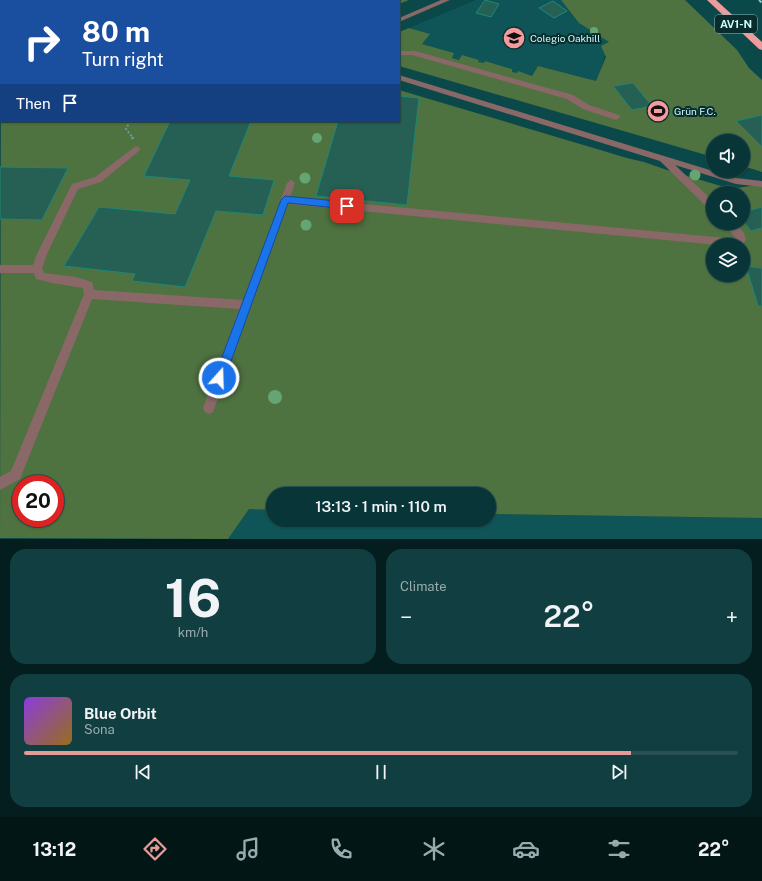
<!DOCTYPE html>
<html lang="en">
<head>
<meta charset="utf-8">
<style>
	body { margin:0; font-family:"Public Sans",sans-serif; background:#113e40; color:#f1f3f6; height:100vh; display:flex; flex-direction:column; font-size:15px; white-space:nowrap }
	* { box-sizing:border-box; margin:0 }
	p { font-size:13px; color:#98abae }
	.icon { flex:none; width:22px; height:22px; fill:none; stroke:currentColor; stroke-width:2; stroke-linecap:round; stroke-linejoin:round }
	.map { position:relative; height:539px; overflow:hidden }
	.drawer { display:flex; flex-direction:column; gap:10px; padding:10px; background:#041e1f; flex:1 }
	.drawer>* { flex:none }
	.banner { position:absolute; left:0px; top:0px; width:400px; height:122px; box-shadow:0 1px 3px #0004,0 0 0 1px #295053; background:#1a4fa0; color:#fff; overflow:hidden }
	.tools { position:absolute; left:706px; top:134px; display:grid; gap:8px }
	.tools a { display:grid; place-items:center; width:44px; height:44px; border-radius:50%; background:#083638; box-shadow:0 1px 3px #0004,0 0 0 1px #295053; font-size:20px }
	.speed { position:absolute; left:12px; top:475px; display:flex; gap:8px; font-size:20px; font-weight:700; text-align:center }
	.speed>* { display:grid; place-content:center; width:52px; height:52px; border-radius:50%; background:#083638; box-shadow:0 1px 3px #0004,0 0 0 1px #295053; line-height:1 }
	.speed .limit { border:6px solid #d22; background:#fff; color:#111 }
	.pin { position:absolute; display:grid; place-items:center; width:34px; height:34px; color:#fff; margin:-17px; border-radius:8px; box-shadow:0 2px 6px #0006 }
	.me { position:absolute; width:44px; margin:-22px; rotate:20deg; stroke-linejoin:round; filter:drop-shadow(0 0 3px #0008) }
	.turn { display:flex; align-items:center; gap:14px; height:84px; padding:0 16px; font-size:18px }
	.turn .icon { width:52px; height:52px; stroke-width:2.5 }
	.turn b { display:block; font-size:28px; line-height:34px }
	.then { display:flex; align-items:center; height:38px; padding:0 16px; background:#0003; gap:8px; font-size:15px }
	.big { font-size:30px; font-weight:600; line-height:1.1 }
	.drawer .card { flex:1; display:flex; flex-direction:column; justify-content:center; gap:6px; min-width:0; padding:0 14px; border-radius:16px; background:#113e40 }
	.drawer .dial { align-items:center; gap:0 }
	.dial b { font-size:52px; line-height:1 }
	.song { display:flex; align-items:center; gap:12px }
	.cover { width:48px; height:48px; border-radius:6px; background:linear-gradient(135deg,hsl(270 70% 55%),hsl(40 70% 35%)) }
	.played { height:4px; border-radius:2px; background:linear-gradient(90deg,#e69b98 85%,#295053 85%) }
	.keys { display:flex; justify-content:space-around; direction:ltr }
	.heat { display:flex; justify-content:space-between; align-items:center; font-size:22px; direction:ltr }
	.drawer .tiles { flex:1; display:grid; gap:10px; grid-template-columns:1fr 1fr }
	.card:last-child { grid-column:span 2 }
	.trip { position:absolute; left:266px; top:487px; width:230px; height:40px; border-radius:20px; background:#083638; box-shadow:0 1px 3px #0004,0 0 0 1px #295053; font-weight:600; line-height:40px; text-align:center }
	.tabs { display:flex; height:64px; justify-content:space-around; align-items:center; background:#031616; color:#98abae }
	.tabs .icon { width:28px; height:28px }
	.tabs .on { color:#e69b98 }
	.tabs b { font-size:18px; color:#f1f3f6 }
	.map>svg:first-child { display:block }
</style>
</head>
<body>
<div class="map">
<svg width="762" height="539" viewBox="0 0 762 539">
	<rect width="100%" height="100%" fill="#0a484a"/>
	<path fill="#0f5557" d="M476,0H561L579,23L609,42L597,82L538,66L532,76L518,72L517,73L511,72L512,69L485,61L484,63L478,62L479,60H459L452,58L454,53L422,44L429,34L409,28Z
		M249,509L273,510V520H489V514L762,518V539H228Z"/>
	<path fill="#4f7241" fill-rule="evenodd" d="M185,0H409L399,4V1Z
		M561,0H685L737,50L749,68L762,80V172L743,166V141H713V157L399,66V32L409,28L430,34L422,44L454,53L452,58L459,60L462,55L479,60L478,62L484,63L485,61L512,69V72L517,73L518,71L532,76L538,66L596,81L606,57L601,46L609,42L579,23Z
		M1,41V121H399V90L627,158L644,162L664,169L731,189L762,184V518L489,514V494H273V510L249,509L228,539L0,538ZM713,193H743V223H713ZM713,245H743V275H713ZM21,484H55V518H21Z"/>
	<path fill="#266054" stroke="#1c8875" d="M485,0L499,4L491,17L476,13Z
		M553,1L567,11L554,18L539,8Z
		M633,83L652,106L632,110L613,86Z
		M399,96L419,98L407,205L316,196L338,121H399Z
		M762,115V147L736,121Z
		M170,121H251L229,176L274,180L263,215L216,211L185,287L132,281L135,274L64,266L99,207L175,214L190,180L144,176Z
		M0,167L68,168L42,220L0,219Z
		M762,207V228L751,231L743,221V212Z
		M746,266L762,268V306H758Z"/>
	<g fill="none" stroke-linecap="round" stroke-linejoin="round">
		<path stroke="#679ea0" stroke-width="2" stroke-dasharray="2 2" stroke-linecap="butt" d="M130,121L126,129L133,138"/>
		<path stroke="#679ea0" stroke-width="2.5" stroke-dasharray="3 3" stroke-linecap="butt" d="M132,137L133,139"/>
		<path fill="#8a6868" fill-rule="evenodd" d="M150,0H159V1H150Z
			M441,0H450L399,22V18Z
			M399,51H415L573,95L589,105L619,115L620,117L616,120L583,109L567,99L412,55H399Z
			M399,75L713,171L736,178L762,181V187L736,184L675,165L713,201V211L710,210L660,161L399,80Z
			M136,146L139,147L140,149L139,151L101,182L78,189L47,254L42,269L44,273L76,277L92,282L94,290L243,300L287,183L291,180L295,183L290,197L736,239L724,223H735L744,233L746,240L742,245H718L288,204L213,412L209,414L205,412L203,408L239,309L92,299L20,479L0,490V477L11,471L84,294L83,288L52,283L36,279L34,273H0V265H33L37,254L72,184L95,177Z"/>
		<path fill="#ed9c9e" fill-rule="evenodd" d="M707,0H716L762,42V50L759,49Z"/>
		<path stroke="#8fc3c4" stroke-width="2" stroke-dasharray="3.5 3.5" stroke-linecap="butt" d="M759,0L762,3"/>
	</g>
	<g fill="#65a574">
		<circle cx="594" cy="31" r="4"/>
		<circle cx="317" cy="138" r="5"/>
		<circle cx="695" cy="175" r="5.5"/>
		<circle cx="305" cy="178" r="5.5"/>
		<circle cx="306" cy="225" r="5.5"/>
		<circle cx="275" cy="397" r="7"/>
	</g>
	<path fill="#1a73e8" stroke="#114b97" d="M285,196L347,202L352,206L347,209L288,203L225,378L223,382L219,384L216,382L214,378L281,200Z"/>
	<defs>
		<g id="school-disc" transform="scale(1.15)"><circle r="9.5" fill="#f59b9e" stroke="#092c2d"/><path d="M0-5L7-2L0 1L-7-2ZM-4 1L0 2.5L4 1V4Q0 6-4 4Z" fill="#111"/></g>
		<g id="stadium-disc" transform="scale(1.15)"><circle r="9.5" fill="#f59b9e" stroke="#092c2d"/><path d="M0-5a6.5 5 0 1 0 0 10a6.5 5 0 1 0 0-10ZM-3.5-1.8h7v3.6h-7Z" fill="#111"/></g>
	</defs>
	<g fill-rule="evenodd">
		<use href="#school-disc" x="514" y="38"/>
		<use href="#stadium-disc" x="658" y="111"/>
	</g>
	<g text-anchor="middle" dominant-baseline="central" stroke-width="4" stroke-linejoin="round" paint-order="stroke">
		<g font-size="10" fill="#ccfcfd" stroke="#092c2d" text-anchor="start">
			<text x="530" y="38">Colegio Oakhill</text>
			<text x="674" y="111">Grün F.C.</text>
		</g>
		<rect fill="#092c2d" stroke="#92bebf" stroke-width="1" x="715" y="15" width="42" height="18" rx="3"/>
		<g font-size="11" font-weight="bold" fill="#ccfcfd">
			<text x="736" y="24">AV1-N</text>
		</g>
	</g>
</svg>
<div class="tools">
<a><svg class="icon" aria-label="sound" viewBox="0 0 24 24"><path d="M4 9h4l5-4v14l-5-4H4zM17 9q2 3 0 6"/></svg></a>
<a><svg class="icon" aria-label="search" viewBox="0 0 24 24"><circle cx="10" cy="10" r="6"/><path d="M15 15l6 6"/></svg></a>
<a><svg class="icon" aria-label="layers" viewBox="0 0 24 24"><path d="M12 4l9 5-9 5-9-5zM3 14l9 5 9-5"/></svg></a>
</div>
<div class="speed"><div class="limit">20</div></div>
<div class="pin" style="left:347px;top:206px;background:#d93025"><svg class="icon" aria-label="arrive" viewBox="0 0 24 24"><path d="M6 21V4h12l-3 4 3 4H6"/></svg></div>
<svg class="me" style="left:219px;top:378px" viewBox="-20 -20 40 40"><circle r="17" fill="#1a73e8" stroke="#fff" stroke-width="3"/><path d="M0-11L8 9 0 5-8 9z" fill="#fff"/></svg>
<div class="trip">13:13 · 1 min · 110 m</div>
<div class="banner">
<div class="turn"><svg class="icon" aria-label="right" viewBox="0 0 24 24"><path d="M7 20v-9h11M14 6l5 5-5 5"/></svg><div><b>80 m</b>Turn right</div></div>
<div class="then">Then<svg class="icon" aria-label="arrive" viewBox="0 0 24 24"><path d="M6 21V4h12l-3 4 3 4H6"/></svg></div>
</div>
</div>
<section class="drawer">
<div class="tiles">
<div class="card dial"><b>16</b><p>km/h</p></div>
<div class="card"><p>Climate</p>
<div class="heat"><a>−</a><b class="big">22°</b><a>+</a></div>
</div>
<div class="card">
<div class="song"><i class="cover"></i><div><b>Blue Orbit</b><p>Sona</p></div></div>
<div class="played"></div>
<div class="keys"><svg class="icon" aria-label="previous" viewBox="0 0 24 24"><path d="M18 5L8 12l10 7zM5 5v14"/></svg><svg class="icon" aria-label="pause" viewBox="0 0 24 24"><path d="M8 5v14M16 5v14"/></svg><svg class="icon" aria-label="next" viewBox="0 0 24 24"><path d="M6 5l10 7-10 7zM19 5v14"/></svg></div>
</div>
</div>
</section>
<nav class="tabs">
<b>13:12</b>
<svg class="icon on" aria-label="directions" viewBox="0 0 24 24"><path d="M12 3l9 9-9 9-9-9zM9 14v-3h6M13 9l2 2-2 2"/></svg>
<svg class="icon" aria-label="music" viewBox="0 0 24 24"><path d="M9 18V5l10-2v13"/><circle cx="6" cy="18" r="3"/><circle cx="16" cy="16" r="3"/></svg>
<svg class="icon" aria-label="phone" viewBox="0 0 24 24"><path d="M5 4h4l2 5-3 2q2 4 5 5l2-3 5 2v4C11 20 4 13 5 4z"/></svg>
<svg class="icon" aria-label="climate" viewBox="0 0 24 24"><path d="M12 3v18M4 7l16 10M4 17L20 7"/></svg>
<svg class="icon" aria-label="car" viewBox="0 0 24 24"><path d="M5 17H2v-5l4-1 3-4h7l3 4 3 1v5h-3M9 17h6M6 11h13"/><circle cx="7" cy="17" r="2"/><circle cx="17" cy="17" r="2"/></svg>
<svg class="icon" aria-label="filters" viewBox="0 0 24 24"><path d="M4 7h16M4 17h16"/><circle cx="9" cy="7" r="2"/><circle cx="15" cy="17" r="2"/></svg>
<b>22°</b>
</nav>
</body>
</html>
